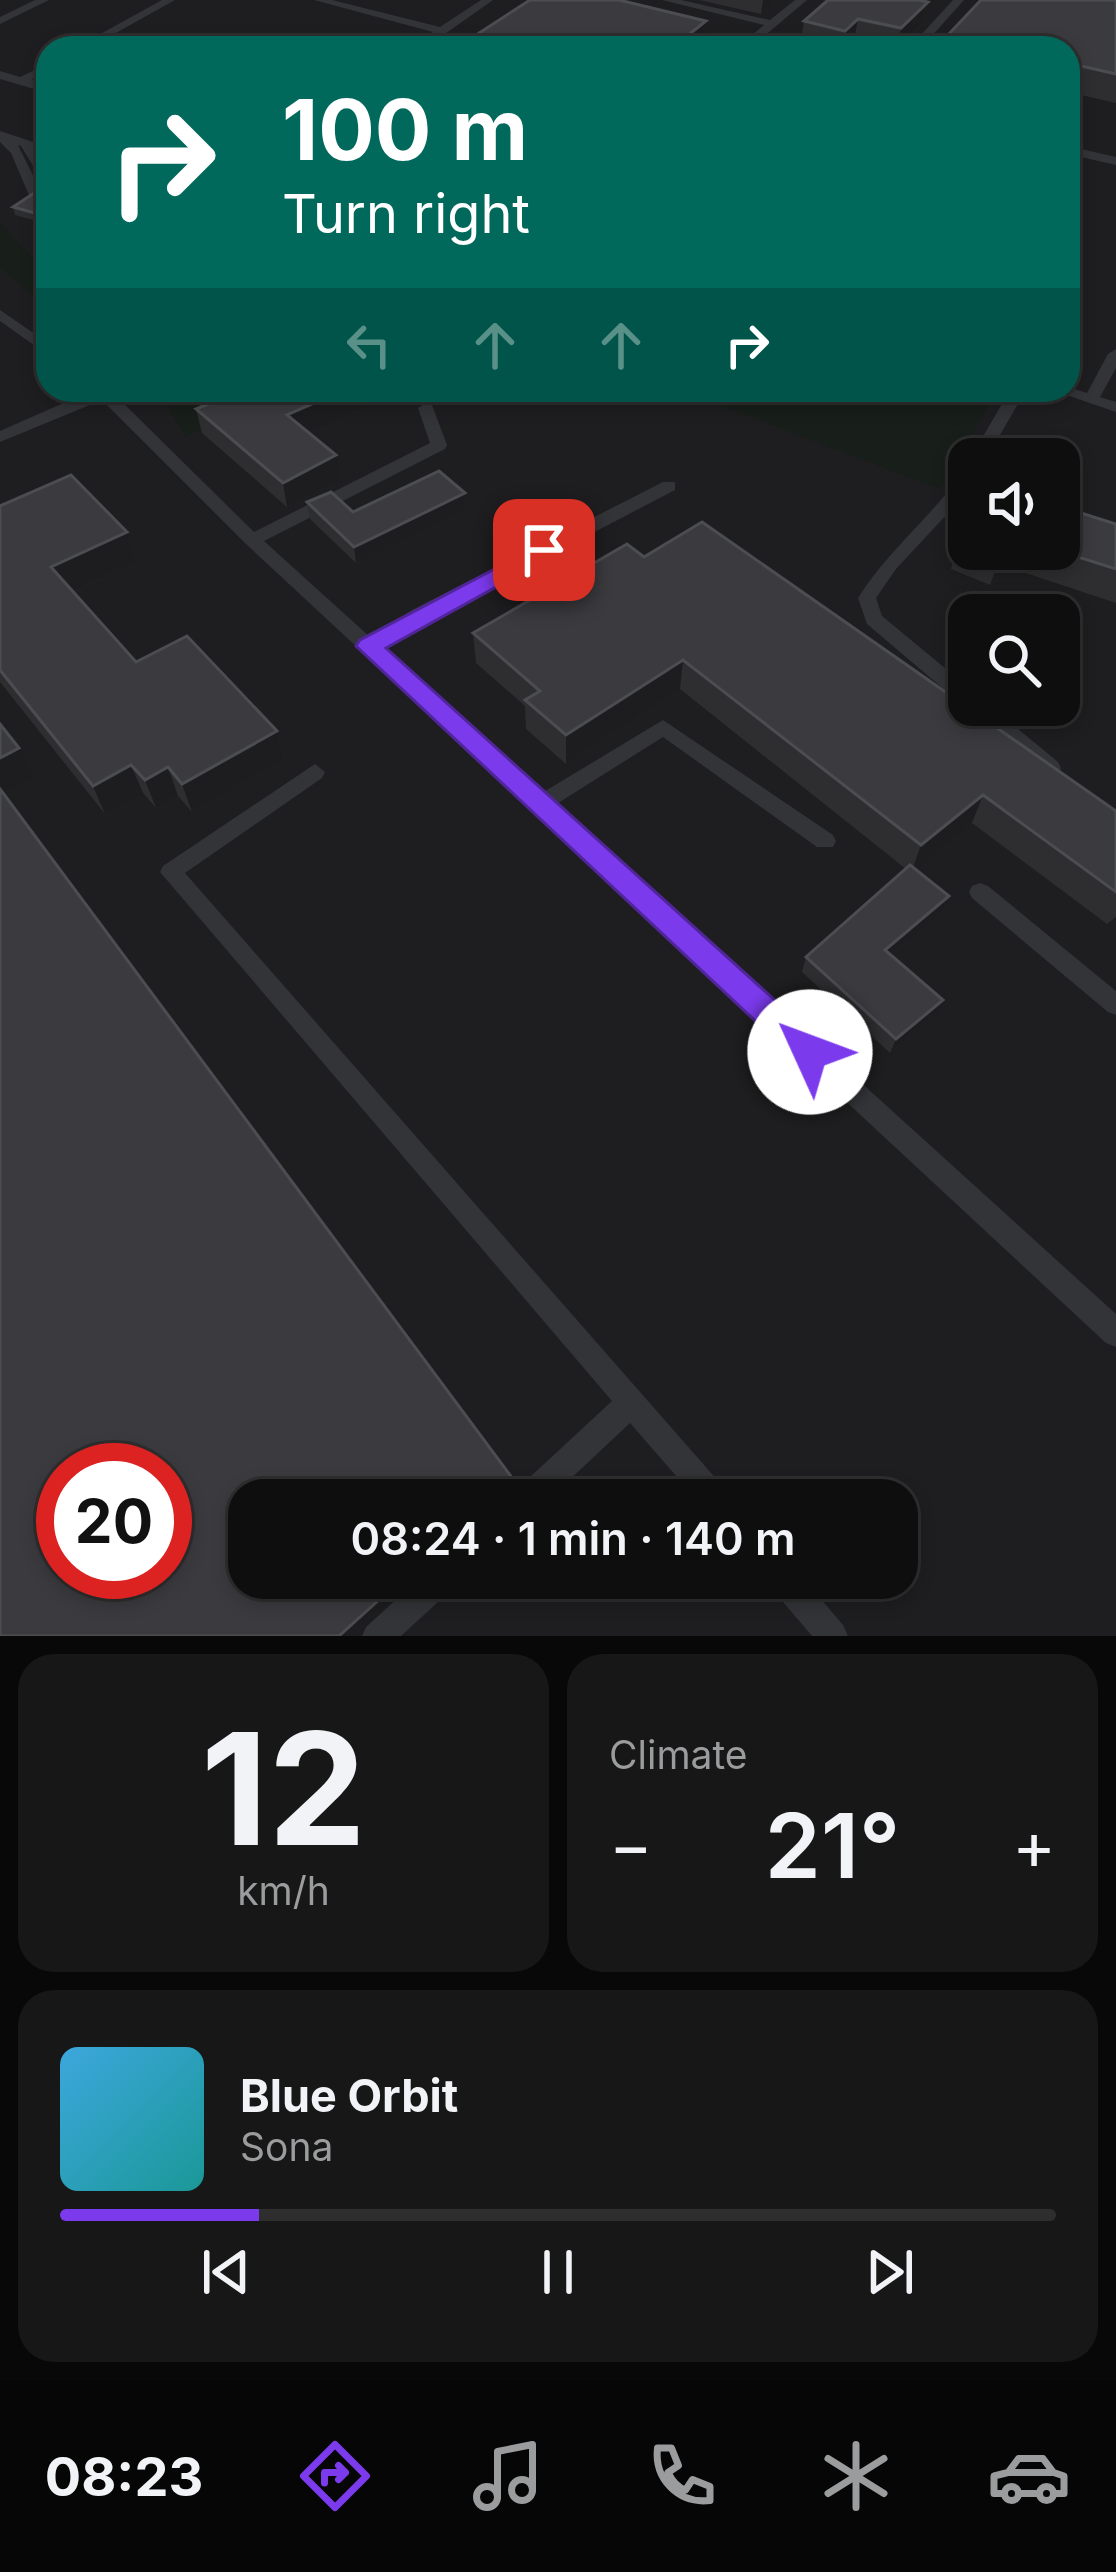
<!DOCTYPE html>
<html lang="en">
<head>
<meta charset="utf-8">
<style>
	body { margin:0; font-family:Inter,sans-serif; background:#171717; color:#f1f3f6; height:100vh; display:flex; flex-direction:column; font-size:45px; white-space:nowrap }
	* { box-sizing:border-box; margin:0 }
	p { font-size:39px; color:#9b9c9e }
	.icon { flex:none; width:66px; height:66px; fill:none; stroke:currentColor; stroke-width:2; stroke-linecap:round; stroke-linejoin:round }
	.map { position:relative; height:1636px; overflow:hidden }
	.details { display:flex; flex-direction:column; gap:18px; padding:18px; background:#080808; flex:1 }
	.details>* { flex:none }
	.hud { position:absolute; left:36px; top:36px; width:1044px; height:366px; border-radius:36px; box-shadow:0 6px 18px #0003,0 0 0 3px #2e2e2e; background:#00695c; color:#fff; overflow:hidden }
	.buttons { position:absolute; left:948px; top:438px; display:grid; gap:24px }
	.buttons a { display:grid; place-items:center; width:132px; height:132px; border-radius:24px; background:#0e0e0e; box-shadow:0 6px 18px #0003,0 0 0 3px #2e2e2e; font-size:60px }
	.speed { position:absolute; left:36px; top:1443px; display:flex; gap:24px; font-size:60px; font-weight:700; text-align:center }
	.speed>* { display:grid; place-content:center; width:156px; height:156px; border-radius:50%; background:#0e0e0e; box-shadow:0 6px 18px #0003,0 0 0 3px #2e2e2e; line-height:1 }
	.speed .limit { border:18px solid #d22; background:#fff; color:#111 }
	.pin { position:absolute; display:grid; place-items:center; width:102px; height:102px; color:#fff; margin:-51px; border-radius:24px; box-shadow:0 6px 18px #0006 }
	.me { position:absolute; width:132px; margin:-66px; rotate:313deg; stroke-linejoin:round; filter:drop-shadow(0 0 9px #0008) }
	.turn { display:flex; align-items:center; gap:42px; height:252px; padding:0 48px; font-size:54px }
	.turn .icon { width:156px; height:156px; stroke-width:2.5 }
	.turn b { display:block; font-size:84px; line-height:102px }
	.lanes { display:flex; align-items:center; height:114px; padding:0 48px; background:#0003; justify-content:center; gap:60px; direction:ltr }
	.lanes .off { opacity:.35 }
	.big { font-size:90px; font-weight:600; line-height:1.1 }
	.details .widget { flex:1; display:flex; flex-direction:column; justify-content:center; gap:18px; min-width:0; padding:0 42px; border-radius:36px; background:#171717 }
	.details .dial { align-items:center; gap:0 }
	.dial b { font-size:156px; line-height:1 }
	.song { display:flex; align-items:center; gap:36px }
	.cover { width:144px; height:144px; border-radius:18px; background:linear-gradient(135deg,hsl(200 70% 55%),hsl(180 70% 35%)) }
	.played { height:12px; border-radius:6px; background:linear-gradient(90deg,#7c3aed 20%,#2e2e2e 20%) }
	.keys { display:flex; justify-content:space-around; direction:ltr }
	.heat { display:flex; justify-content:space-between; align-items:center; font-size:66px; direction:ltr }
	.details .tiles { flex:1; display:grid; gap:18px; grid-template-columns:1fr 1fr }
	.widget:last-child { grid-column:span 2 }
	.trip { position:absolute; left:228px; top:1479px; width:690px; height:120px; border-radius:36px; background:#0e0e0e; box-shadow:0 6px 18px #0003,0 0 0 3px #2e2e2e; font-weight:600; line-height:120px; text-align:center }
	.tabs { display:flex; height:192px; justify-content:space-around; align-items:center; background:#060606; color:#9b9c9e }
	.tabs .icon { width:84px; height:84px }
	.tabs .active { color:#7c3aed }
	.tabs b { font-size:54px; color:#f1f3f6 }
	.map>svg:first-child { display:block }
</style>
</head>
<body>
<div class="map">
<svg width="1116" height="1636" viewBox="0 0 1116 1636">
	<rect width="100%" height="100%" fill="#121213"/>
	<path fill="#1e1e20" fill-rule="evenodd" d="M0,0H1116V1636H0ZM48,48H1068V390H48ZM969,459H1059V549H969ZM969,615H1059V705H969ZM63,1470H165V1572H63ZM249,1500H897V1578H249Z"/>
	<path fill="#181e19" d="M0,223L32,257L48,262V310L0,267Z
		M167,390H288L185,437L162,395Z
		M679,390H998L940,489Z"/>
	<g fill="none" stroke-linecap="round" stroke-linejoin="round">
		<path fill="#333438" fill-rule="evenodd" d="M35,0H49L0,24V17Z
			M162,0H175L89,48H75Z
			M314,0H332L440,27L481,0H493L425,48H411L433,32Z
			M662,0H681L770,20L795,0H807L750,48H737L764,25Z
			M953,0H964L921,48H909Z
			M48,64V72L31,80L48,85V93L0,79V71L20,77Z
			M0,131L48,147V155L37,152L48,169V183L43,182L21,146L18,145L45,200L43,203L31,200L11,153L0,142Z
			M1068,146L1116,157V165L1068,154Z
			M0,310L48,343V355L0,321Z
			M1116,349V368L1100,397L1116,402V412L1052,390L1068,387L1087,393L1108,354Z
			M93,390H120L115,395L254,532L430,443L418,408L426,403L432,405L447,445L445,449L264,541L370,637L412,610L663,482H675V490L426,620L382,648L542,793L663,720L833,835L836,841L833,847H817L663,737L555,805L1116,1314V1347L1106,1343L246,544L102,400L0,442V431Z
			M1010,390H1026L986,459H970Z
			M969,470V488L964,496L896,569L876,598L882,616L969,688V705H989L1058,762L1061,768L1058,774H1044L867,624L858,598C887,551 932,517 963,471Z
			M315,764L325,772L322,778L185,873L726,1490L731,1500H697L630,1423L548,1500H511L516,1490L612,1401L160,872L163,866Z
			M980,883L988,886L1116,991V1015L1108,1012L972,898L969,892L972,886Z
			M418,1578H456L452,1589L401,1636H362L367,1625Z
			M768,1578H803L843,1625L848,1636H812L772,1589Z"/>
	</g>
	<path fill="#2e2e31" d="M699,0H776L761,14Z
		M1116,0V103L1068,92V48H944L946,37Z
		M926,8L923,23L898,48H890L854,40L846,48H825L801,42L804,21Z
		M48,184V224L15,215L13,207Z
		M196,409L308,432L340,479L287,507L202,433Z
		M465,493L466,509L356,563L310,519L307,502L353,512Z
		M0,506L127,532L137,561L73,592L136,662L277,731L284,759L192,812L178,796L156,808L143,793L105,814L0,682Z
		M1116,524V603L1002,565L990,585L951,569L960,539L969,525V549H1059Z
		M644,557L1116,811V917L1107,924L972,823L915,869L949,896L943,911L891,955L936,1014L890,1053L802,972L806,957L906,869L680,689L566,764L526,729L525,706L476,663L473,633Z"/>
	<path fill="#1d1d1f" d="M763,0H776L761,14Z
		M920,0H934L926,8L923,23L897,48L901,28Z
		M858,19L854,40L846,48H843L845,31Z
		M706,21L703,48H672Z
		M344,390H399L292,439L287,415Z
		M336,455L340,479L287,507L283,483Z
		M465,493L466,509L356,563L354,547Z
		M127,532L137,561L62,597L51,567Z
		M1004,549H1007L1002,565L990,585Z
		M683,660L680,689L566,764V735Z
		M277,731L284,759L192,812L182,784Z
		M19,748L33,777L0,794V758Z
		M131,765L143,793L105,814L93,786Z
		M168,767L178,796L156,808L145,780Z
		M983,795L972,823L911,873L921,845Z
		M949,896L943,911L879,965L885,950Z
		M943,1000L936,1014L890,1053L896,1039Z
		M513,1479L515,1492L506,1500H489Z
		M403,1578H420L356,1636H339Z"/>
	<path fill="#3b3b3f" stroke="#4b4d51" stroke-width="3" fill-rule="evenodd" d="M530,0H619L706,21L672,48L459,46Z
		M828,0H919L928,2L901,28L858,19L845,31L804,21Z
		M981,0H1116V74L1068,63V48H998L946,37Z
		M48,184V215L45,216L13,207Z
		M241,390H344L287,415L336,455L283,483L196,409Z
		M439,471L465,493L354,547L307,502L331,492L353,512Z
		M71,475L127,532L51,567L136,662L187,636L277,731L182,784L168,767L145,780L131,765L93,786L0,670V506Z
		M1059,506L1116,524V569L1053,549H1059Z
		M702,522L1116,811V892L983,795L921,845L683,660L566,735L525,700L540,691L473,633L627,544L644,557Z
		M969,525V543L960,539Z
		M985,549H1004L1000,555Z
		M0,724L19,748L0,758Z
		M0,789L513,1479L489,1500H249V1578H403L339,1636H0ZM63,1470H165V1572H63Z
		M910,865L949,896L885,950L943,1000L896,1039L806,957Z"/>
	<path fill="#7c3aed" stroke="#51269a" stroke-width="3" d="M544,543L552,545V556L386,648L821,1042L826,1052L821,1062L810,1066L799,1062L356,646L360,640Z"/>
</svg>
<div class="buttons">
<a><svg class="icon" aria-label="sound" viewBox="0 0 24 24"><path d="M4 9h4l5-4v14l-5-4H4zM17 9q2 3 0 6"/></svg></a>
<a><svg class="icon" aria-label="search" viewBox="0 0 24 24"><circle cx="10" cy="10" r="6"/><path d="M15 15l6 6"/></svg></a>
</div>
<div class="speed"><div class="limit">20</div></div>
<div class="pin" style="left:544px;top:550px;background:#d93025"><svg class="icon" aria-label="arrive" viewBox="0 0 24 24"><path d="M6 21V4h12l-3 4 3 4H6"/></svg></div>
<svg class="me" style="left:810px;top:1052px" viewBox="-20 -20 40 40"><circle r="19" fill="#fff"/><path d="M0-13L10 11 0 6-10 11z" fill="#7c3aed"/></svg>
<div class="trip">08:24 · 1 min · 140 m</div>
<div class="hud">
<div class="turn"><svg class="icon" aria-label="right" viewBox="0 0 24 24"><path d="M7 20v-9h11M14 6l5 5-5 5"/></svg><div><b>100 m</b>Turn right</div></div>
<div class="lanes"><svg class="icon off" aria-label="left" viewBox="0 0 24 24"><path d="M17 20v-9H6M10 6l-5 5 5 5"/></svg><svg class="icon off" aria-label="ahead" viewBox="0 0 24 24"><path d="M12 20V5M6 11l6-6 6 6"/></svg><svg class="icon off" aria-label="ahead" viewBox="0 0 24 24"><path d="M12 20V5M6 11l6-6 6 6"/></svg><svg class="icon" aria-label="right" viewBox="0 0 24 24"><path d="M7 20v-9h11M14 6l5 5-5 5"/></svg></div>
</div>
</div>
<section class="details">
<div class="tiles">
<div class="widget dial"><b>12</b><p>km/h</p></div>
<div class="widget"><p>Climate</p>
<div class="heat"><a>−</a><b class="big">21°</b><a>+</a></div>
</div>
<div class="widget">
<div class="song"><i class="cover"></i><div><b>Blue Orbit</b><p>Sona</p></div></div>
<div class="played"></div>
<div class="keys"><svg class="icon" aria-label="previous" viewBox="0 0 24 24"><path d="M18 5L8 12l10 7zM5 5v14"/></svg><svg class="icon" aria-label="pause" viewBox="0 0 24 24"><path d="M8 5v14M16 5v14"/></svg><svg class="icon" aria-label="next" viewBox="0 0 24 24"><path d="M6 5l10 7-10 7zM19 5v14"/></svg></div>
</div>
</div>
</section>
<nav class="tabs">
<b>08:23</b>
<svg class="icon active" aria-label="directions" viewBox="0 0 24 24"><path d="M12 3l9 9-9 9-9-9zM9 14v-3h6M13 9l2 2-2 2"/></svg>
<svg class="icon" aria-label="music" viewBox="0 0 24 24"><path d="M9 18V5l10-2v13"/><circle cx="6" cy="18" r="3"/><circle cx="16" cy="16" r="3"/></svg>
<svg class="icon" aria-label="phone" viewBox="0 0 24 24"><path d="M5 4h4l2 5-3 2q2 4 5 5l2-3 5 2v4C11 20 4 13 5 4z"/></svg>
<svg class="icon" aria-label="climate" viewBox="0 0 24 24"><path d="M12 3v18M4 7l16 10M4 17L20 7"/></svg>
<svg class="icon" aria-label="car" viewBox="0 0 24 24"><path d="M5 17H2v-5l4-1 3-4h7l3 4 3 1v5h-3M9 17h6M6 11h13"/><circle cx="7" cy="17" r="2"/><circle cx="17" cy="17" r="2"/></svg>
</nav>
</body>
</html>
